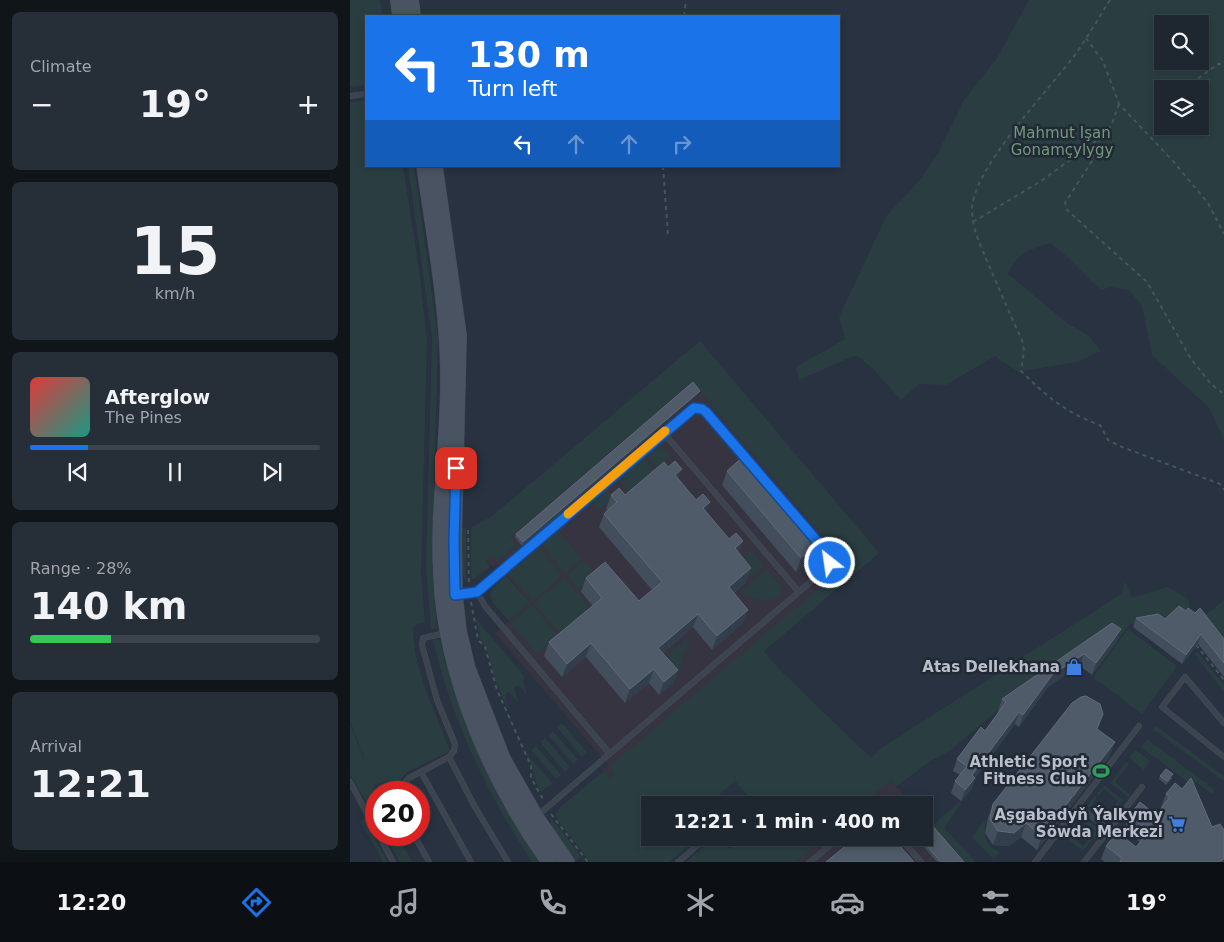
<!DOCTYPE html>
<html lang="en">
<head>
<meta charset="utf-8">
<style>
	body { margin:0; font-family:"DejaVu Sans",sans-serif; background:#262e38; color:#f1f3f6; height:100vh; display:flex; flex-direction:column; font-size:19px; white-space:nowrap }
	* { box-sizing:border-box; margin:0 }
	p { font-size:16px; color:#a1a5ab }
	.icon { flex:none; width:28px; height:28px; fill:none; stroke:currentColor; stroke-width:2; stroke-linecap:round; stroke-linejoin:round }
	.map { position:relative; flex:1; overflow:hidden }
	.details { display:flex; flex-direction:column; gap:12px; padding:12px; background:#10151a; width:350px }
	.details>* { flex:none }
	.banner { position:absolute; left:15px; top:15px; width:475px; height:152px; border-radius:0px; box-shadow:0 2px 8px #0003,0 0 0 1px #3c434c; background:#1a73e8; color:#fff; overflow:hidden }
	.controls { position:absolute; left:804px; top:15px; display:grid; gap:10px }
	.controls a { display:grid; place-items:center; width:55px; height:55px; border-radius:0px; background:#1e2630; box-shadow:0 2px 8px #0003,0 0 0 1px #3c434c; font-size:25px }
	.speed { position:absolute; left:15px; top:781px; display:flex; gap:10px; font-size:25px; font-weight:700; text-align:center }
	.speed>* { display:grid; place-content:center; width:65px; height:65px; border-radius:50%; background:#1e2630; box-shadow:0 2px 8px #0003,0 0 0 1px #3c434c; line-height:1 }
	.speed .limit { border:8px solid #d22; background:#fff; color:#111 }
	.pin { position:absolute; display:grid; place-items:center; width:42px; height:42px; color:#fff; margin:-21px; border-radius:10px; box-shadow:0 2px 8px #0006 }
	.me { position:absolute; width:55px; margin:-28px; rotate:330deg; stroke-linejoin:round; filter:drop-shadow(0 0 4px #0008) }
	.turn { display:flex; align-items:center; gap:18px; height:105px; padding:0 20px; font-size:22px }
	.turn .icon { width:65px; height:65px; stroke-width:2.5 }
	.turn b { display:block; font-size:35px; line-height:42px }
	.lanes { display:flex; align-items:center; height:48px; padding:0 20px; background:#0003; justify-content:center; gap:25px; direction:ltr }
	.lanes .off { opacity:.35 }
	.big { font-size:38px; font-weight:700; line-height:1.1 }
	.details .widget { flex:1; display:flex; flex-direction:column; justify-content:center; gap:8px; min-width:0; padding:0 18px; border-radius:8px; background:#262e38 }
	.details .dial { align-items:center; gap:0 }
	.dial b { font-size:65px; line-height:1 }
	.song { display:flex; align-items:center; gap:15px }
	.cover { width:60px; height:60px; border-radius:8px; background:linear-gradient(135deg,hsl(0 70% 55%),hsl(170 70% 35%)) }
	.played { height:5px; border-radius:2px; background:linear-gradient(90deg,#1a73e8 20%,#3c434c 20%) }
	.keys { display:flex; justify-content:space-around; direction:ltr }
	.heat { display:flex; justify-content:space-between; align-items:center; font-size:28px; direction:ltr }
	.charge { height:8px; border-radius:4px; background:linear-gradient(90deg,#34c759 28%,#3c434c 0) }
	.trip { position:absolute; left:291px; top:796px; width:292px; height:50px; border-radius:0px; background:#1e2630; box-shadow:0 2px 8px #0003,0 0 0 1px #3c434c; font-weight:700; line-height:50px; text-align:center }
	.tabs { display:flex; height:80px; justify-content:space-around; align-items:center; background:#0c0f13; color:#a1a5ab }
	.tabs .icon { width:35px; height:35px }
	.tabs .current { color:#1a73e8 }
	.tabs b { font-size:22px; color:#f1f3f6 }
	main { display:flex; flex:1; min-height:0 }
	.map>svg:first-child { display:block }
</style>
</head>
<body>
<main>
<section class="details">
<div class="widget"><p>Climate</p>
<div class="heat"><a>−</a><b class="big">19°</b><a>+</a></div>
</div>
<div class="widget dial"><b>15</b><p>km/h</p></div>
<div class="widget">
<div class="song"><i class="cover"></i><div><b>Afterglow</b><p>The Pines</p></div></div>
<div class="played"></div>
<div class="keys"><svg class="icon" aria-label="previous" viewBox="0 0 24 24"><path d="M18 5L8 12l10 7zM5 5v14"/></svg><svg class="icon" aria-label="pause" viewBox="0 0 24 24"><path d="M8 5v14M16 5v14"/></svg><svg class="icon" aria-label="next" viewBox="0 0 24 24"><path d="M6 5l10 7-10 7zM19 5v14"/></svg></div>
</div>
<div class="widget"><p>Range · 28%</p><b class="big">140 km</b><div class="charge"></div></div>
<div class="widget"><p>Arrival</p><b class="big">12:21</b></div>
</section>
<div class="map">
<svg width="874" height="862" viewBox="0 0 874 862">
	<rect width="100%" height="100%" fill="#283240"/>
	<path fill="#363441" d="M350,341L529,553L267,776L264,773L259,778L252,770L258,765L145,633L180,603L148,564L143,567L136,560L141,517Z
		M541,780L563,805H511Z
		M474,838H575L612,862H445Z"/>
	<path fill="#2a3e41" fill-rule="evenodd" d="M0,0H30L32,16H16V85L0,87Z
		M679,0H874V440L859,408L802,355L792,306L779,290L761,287L751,290C732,274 720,257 700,243C681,249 666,254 658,274L717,323L738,335L751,351L727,362L668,372L645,356L596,385L569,384L551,400L522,368L506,355L449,380L446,367L495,339L489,317L537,215L570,180L588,153L614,100L647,58ZM812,24H850V61H812ZM812,89H850V126H812Z
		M16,100V166H53L70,276L77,341L71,573L75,623L67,624L63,628C63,669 86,713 100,751L57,772L47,784L36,781L24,786L26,793V819L0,774V724L18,770L0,720V103Z
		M58,166H64L88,337L82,569L87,629H81L76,569L82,337Z
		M350,341L529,553L414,651L428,668L521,758L530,749L771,594L775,581L782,598L817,587L838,599L840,606L838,607L846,618L780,624L767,641L758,634L692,678L647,711L601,750L579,762L547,786L541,780L511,805H406L385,781L357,805H300V838H348L319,862H240L208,820L206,815L210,807L254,771L259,778L265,773L260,766L478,580L487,566V552L342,382L160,537L166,545L148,561L142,555L136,560L140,567L124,579H121V527L141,517Z
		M310,447L321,456L307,468L297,456Z
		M294,458L304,470L279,491L269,480Z
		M257,490L263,498L249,510L243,502Z
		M111,528H116V581L112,573Z
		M208,531L232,559L215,573L192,545Z
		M189,548L212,576L183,601L159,574Z
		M401,550L414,566L401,578L387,562Z
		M234,561L246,575L229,589L217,575Z
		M417,569L431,587C433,608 401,599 390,592Z
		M156,576L180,603L159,621L143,603L140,595L144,587Z
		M214,578L240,608L210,633L184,603Z
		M874,600V648L851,619Z
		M182,605L207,635L186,654L161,624Z
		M126,619L175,677L173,681L177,695L169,685L164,687L168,703L159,692L155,694L159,711L146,682L136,647L131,641Z
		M778,629L827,666L792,714L743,677Z
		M87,639L90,641C109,722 145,793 189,862H182C137,794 102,720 83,640Z
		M336,639L340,644C329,655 332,669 325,682L309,662Z
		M848,652L874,685V692L844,654Z
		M212,723L237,752L232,757L207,727Z
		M806,726L874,776V781L804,730Z
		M203,731L228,760L223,764L198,735Z
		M195,738L220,767L215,772L190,742Z
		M797,739L865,790L862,794L846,782L843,786L791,747Z
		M186,746L211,775L206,779L181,750Z
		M786,750L800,761L794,770L779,758Z
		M176,753L202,783L191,792C183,779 183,767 176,753Z
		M777,761L779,764L765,782L781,796L779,798L760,783Z
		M754,785L773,800L757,821L737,806L745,796L747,798L742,804L757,816L768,801L754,789L749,795L747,794Z
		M610,801L611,804L594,828L626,862H613L582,826Z
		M199,815L231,856L226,861L202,827Z
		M730,815L750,830L733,851L714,836L722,826L723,828L719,834L733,846L745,831L730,819L725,825L724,823Z
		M637,817C632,832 634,847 650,852L644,859L622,837Z
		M14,819L38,862H33L10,821Z
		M35,835H47L62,862H50Z
		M364,838H370L380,849L393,838H474L445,862H336Z"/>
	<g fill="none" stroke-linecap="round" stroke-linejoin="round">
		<g stroke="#464d59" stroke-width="6">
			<path id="lane" d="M0,96L16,94
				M313,432L449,592
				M127,592L344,408L353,409L398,461
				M107,595L127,592L135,606L260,754
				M874,723L835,677L812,707L874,757
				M99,757L125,807L158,862
				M71,772L121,862
				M0,782L26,830
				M45,792L59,778L99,757L104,751L105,744L87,700L72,645L73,638L96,633
				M728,806L769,838
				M187,816L478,567L479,555L426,494
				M29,835L43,862
				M64,835L79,862
				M550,838L571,862
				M328,862L356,838
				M460,862L489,838
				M685,862L789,726
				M734,862L792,787"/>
		</g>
		<g stroke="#464d59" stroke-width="16">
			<path id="secondary" d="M48,0L50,16
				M61,0L63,16
				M74,166C84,235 97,303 98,372C99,440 87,508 91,576C95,675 142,782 199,862
				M85,166L109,335L104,541L105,595L109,631L118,669L153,759L186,817L217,862"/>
		</g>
		<path stroke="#435759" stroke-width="2" stroke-dasharray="4 4" stroke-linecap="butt" d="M760,0C749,17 739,35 727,52C703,86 619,171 622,212C623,233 633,251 641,270C651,293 661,317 672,340L674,351L671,371C696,396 716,413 750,425L758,440L772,447L870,484L874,490
			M334,16L336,0
			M736,38L753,61L769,104L822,160L858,203L874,234
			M835,88L868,64H874
			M769,104L761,126L750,138L742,161L715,203L717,210L797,282L841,359L861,384L874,394
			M313,166L318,236
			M623,222L691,181L750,138
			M118,530L119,585
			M121,602L128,640L135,647L147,690L181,766V778L194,801
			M846,645L874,680
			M201,814L238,862"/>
		<use href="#lane" stroke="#3c4450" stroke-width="5"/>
		<use href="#secondary" stroke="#4a5362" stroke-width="15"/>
	</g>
	<path fill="#434e5d" d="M348,394L172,546L165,537L166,534Z
		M377,471L430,494L428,500L430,503L467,544L462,558L446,572L372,485Z
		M328,479L356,512L389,553L396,582L384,593L393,623L362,650L343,627L313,653L323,684L309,695L299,683L275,703L236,657L212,677L194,656L199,642L243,606L231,592L236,578L289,601L302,590L249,527L254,514L257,511L256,509L261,495H275Z
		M786,618L815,619L874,639V677L848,644L832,664L783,627Z
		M762,623L767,641L742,675L730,666L698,687L669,727L665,724L625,778L621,790L611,801L601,793L605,781L610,775L603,771L607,759L635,731L649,712L648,711L652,699Z
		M748,729L760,756L687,850L671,837L659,846L643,845L635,833L638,818L643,804Z
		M810,776L822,778L816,785L809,779Z
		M825,783L874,862H755L751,859L756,846L786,847L790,842L774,829L779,816L806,815L812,808L811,807L816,794Z
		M566,838H575L614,862H587Z"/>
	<path fill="#333e4d" d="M350,391L348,394L172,546L173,542Z
		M332,469L327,483L325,475Z
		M360,502L355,516L353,508Z
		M393,541L388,555L385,548Z
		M467,544L462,558L446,572L451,558Z
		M401,568L396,582L374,601L379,587Z
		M398,610L393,623L362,650L367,636Z
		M348,614L343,627L303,661L308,648Z
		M771,629L767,641L742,675L746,663Z
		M851,634L848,644L832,664L836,655Z
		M241,643L236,657L212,677L217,664Z
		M734,654L730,666L698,687L669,727L673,715L702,675Z
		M304,669L299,683L275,703L280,689Z
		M328,670L323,684L309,695L314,682Z
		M669,712L665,724L622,782L625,778L621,790L611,801L615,790L622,775Z
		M765,742L760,756L687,850L692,836Z
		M676,823L671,837L659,846L643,845L648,831Z"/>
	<path fill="#505b69" stroke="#606a78" d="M343,382L350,391L173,542L166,534Z
		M396,454L430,494L426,497L430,503L467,544L451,558L377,471Z
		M325,461L332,469L325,475L346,500L353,494L360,502L353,508L379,539L386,533L393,541L385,548L401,568L379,587L398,610L367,636L348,614L308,648L328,670L314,682L304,669L280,689L241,643L217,664L199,642L252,598L236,578L255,562L289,601L312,582L254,514L267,502L261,495L269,488L275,495L314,462L318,467Z
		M829,606L836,611L838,608L845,613L850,608L874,639V663L851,634L836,655L786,618L808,614L815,619Z
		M762,623L771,629L746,663L734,654L702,675L673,715L669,712L622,775L625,778L615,790L605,781L617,766L607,759L631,727L635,731L656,702L652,699Z
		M736,696L750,704L753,714L747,729L765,742L692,836L676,823L664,833L648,831L640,819L643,804L722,703L731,697Z
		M816,769L823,774L817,781L810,776Z
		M841,778L862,827L870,824L874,830V859L868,862H772L770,861L772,858L756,846L767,832L786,847L799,831L779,816L790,802L806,815L820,797L816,794L825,783L832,789Z
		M561,801L565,805H557Z
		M575,817L614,862H591L570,838H575Z
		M505,838H543L564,862H476Z"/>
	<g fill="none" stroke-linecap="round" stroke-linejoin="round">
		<g stroke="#114b97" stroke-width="12">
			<path id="route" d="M106,468L104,541L105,595L127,592L344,408L352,409L356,412L479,555L480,563"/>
		</g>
		<use href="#route" stroke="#1a73e8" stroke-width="9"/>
		<path stroke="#f59e0b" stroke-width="9" d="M218,514L315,431"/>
	</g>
	<defs>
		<g id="shop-bare" transform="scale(1.35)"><path d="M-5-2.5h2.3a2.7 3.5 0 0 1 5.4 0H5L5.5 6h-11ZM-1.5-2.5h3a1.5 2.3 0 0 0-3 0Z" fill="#3f7fe0" stroke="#212935" stroke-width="2.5" paint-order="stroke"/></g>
		<g id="stadium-bare" transform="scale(1.35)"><path d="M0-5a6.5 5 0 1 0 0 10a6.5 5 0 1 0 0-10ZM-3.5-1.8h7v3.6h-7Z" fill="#2e9e5b" stroke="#212935" stroke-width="2.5" paint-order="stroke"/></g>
		<g id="supermarket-bare" transform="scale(1.35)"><path d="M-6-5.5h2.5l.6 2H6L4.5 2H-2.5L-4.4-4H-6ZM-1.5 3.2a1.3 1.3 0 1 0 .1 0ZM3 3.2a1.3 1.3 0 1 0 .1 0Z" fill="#3f7fe0" stroke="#212935" stroke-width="2.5" paint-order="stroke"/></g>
	</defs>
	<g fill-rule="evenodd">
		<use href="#shop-bare" x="724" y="667"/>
		<use href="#stadium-bare" x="751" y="771"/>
		<use href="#supermarket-bare" x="827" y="824"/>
	</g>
	<g text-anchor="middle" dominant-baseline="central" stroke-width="5" stroke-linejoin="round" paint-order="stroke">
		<g font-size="15" fill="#72997b" stroke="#212935">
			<text x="712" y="133">Mahmut Işan<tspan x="712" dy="17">Gonamçylygy</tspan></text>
		</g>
		<g font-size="15" font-weight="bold" fill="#b9bfca" stroke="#212935" text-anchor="end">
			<text x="710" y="667">Atas Dellekhana</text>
			<text x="737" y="762">Athletic Sport<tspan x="737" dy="17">Fitness Club</tspan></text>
			<text x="813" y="815">Aşgabadyň Ýalkymy<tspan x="813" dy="17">Söwda Merkezi</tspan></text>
		</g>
	</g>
</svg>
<div class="controls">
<a><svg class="icon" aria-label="search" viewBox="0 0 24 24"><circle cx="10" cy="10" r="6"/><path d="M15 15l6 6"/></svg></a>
<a><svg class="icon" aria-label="layers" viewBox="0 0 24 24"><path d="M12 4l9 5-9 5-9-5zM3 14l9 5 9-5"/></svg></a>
</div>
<div class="speed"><div class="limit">20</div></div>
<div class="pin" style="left:106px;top:468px;background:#d93025"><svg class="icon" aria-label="arrive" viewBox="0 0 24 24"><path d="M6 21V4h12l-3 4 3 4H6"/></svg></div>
<svg class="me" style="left:480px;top:563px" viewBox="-20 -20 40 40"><circle r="17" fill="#1a73e8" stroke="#fff" stroke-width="3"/><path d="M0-11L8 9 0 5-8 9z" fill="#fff"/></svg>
<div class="trip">12:21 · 1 min · 400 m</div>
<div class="banner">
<div class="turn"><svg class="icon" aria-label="left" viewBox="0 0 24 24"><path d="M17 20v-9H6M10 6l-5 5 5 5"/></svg><div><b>130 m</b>Turn left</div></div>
<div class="lanes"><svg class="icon" aria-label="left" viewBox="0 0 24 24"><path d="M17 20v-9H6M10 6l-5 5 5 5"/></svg><svg class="icon off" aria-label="ahead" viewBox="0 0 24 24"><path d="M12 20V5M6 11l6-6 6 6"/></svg><svg class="icon off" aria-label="ahead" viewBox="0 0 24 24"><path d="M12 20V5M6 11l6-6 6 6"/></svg><svg class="icon off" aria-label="right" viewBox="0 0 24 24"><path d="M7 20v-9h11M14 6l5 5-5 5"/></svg></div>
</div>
</div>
</main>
<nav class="tabs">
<b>12:20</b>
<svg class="icon current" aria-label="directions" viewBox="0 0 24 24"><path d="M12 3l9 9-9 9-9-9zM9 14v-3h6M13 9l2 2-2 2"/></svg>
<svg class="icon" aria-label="music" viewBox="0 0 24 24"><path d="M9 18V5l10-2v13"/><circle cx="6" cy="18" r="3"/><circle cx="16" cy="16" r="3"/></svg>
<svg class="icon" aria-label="phone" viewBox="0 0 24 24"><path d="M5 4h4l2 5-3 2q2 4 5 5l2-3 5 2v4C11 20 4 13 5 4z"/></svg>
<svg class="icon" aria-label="climate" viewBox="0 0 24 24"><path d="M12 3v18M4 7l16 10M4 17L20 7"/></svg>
<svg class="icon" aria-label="car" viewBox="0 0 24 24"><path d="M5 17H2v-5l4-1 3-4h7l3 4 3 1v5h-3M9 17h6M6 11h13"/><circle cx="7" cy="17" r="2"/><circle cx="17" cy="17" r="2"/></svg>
<svg class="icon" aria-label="filters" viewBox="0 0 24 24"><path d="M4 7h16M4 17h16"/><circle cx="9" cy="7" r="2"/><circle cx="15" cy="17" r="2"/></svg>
<b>19°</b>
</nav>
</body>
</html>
